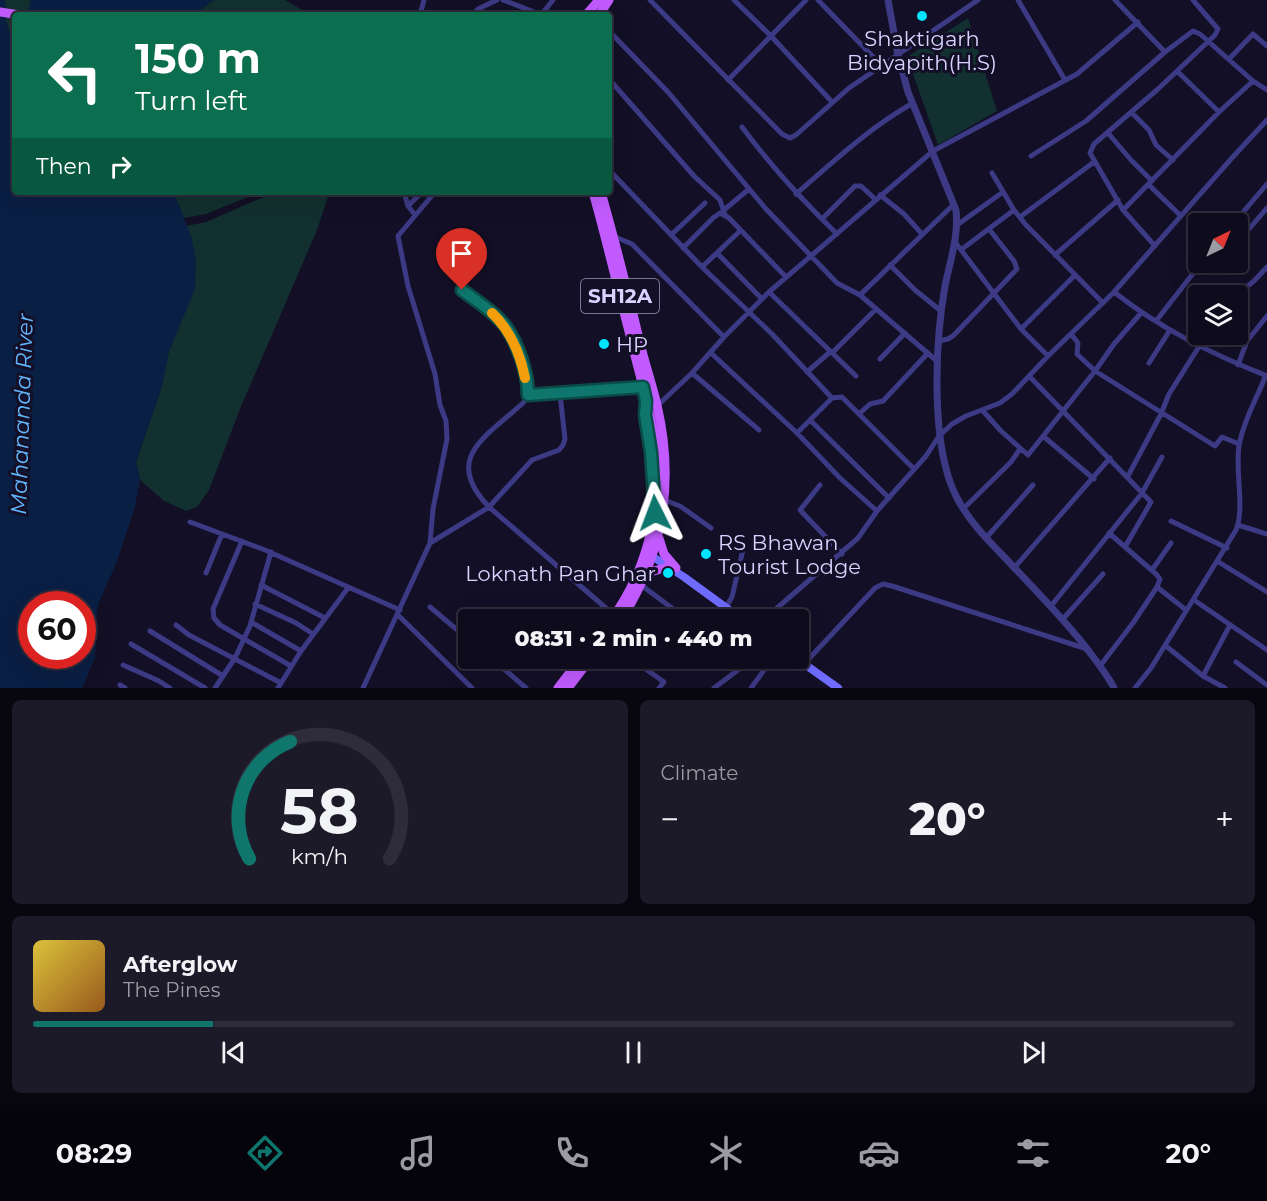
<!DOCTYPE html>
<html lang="en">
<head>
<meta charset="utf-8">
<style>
	body { margin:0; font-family:Montserrat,sans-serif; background:#1c1929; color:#f1f3f6; height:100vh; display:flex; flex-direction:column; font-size:22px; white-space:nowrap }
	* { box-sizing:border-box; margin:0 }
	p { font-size:20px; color:#9b9ba3 }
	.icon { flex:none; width:33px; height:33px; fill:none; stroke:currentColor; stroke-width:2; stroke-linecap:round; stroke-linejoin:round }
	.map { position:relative; height:688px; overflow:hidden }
	.side { display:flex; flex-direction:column; gap:12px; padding:12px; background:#08060f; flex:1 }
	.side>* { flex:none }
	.hud { position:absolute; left:12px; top:12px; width:600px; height:183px; border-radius:6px; box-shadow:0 6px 24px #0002,0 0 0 2px #2e2b3b; background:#0b6e4f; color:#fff; overflow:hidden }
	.needle { width:39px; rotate:43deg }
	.controls { position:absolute; left:1188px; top:213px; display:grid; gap:12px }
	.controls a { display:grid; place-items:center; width:60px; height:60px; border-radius:6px; background:#0e0b1c; box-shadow:0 6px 24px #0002,0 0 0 2px #2e2b3b; font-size:30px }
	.speed { position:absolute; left:18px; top:591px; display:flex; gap:12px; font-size:30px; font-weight:700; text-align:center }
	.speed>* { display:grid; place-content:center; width:78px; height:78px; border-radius:50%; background:#0e0b1c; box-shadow:0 6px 24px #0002,0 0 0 2px #2e2b3b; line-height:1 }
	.speed .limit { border:9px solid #d22; background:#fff; color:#111 }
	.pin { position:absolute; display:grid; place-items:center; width:51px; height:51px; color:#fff; margin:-62px -26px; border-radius:50% 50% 50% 0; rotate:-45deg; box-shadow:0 0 6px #0007 }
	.pin .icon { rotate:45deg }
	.me { position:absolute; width:66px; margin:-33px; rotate:357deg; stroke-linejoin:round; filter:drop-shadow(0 0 4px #0008) }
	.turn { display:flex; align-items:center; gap:21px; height:126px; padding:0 24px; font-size:27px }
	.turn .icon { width:78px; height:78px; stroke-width:2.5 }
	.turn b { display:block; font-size:42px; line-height:51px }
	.then { display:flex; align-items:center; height:57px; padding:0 24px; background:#0003; gap:12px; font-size:22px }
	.big { font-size:45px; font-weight:800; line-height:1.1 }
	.side .tile { flex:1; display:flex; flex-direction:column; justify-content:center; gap:9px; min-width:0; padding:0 21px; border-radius:9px; background:#1c1929 }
	.side .dial { align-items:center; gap:0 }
	.dial svg { height:156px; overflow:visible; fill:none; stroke:#2e2b3b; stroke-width:7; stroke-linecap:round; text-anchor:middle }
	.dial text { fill:#f1f3f6; stroke:none }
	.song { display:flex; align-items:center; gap:18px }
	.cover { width:72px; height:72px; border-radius:9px; background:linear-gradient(135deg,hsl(50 70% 55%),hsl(30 70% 35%)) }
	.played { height:6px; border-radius:3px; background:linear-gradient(90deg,#0f766e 15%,#2e2b3b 15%) }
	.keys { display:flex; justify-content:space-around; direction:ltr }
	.heat { display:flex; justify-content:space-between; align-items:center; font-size:33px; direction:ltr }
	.side .tiles { flex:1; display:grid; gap:12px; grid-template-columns:1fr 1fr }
	.tile:last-child { grid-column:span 2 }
	.trip { position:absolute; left:458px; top:609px; width:351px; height:60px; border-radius:6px; background:#0e0b1c; box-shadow:0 6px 24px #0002,0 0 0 2px #2e2b3b; font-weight:800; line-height:60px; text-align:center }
	.tab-bar { display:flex; height:96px; justify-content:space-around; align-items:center; background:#06040b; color:#9b9ba3 }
	.tab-bar .icon { width:42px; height:42px }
	.tab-bar .on { color:#0f766e }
	.tab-bar b { font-size:27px; color:#f1f3f6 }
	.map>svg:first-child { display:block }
</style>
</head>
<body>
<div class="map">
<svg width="1267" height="688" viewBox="0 0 1267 688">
	<rect width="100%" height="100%" fill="#130f26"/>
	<path fill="#12302f" d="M5,0H31L28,15H15V51L6,21Z
		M213,0H285L304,11L306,15H194Z
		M968,18L997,111L938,145L907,57Z
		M174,192H260L206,214L183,218Z
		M275,192H328V197L317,230L240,409L209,490L197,507L186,511L164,501L140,480L136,462L161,389L192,239L186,226L206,222Z"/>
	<path fill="#0a1f44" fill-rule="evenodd" d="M0,0H5L6,21L15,51V192H174L192,239L196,261L195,289L169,352L161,389L136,461L140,480L135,507L117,561L100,600L97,610L95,658L82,688H0ZM32,604H82V656H32Z
		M31,0H213L194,15H28Z"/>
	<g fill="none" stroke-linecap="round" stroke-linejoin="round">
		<path stroke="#3d3a85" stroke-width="5" d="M503,0L542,15
			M650,0L782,134L790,138L796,135L849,88L978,0
			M734,0L771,36L832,102
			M818,0L881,65
			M1018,0L1065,80
			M1115,0L1165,52
			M420,15L424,0
			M473,15L478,9L497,0
			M541,15L553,0
			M609,31L668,92L766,209L837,283L860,295L938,362
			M1229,59L1253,34L1267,46
			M1177,71L1219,112
			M609,79L694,176L720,200L725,215
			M728,80L806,0
			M1131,112L1149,130L1156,145L1173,160
			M742,127C771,166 802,200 837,234
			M1108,133L1131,160L1152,181
			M1031,156L1086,121L1165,52L1193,31L1200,34L1253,81L1267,90
			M609,170L702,267L772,334L832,398
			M992,173L1014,210L1026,225L1103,303
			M1149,185L1181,216
			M404,192L408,206L415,215
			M796,194C833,162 870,127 913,103
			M880,195L904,214L922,234
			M408,206L422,192
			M724,210L749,189
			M1123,210L1219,112L1253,81
			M1020,217L1094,162
			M822,219L855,186H861L875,199
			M1233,224L1267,184
			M957,225L1003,192
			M671,235L705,203
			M613,236L632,244L724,337
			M955,242L1021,329L1048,356
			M1238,242L1267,208
			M1155,246L1123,210L1090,153L1094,144L1158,89L1215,35L1218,29L1193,0
			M683,248L713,218L720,213L729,218L786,277
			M962,249L1014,210
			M717,253L762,299
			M1055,255L1118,200
			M890,265L915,290L941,311
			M702,267L740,231
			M462,290C476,301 494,312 505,326C518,343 523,367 528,388L527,395L524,402C488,436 441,457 489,507L614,615
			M769,292L856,376
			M1114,292C1161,329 1212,354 1267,376
			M860,295L954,204
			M1235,296L1254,281L1267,267
			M1156,321L1202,262
			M1021,329L1075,275
			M1071,334L1078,343L1077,354L1095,371L1215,446L1222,437L1239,444
			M938,341L948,339L953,336L1017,269L1014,261L989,229
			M711,353L797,433L840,478L877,511
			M832,353L876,309
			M880,359L905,333
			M1149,363L1170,330
			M1238,365L1247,341L1267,316
			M807,372L830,352
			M692,373L759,430
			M1029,376L1151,502L1125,547
			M527,395L643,387
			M657,406L692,373L724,337L769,292L933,151L1077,74L1138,22
			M983,411L1001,431L1028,455L1095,371L1114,344L1141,313
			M860,413L870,404L883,401L928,353
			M810,420L889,498
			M797,433L832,398L842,397L914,469
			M1043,436L1094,479
			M1128,476L1161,414L1169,394L1207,334
			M820,485L800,510L842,554
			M664,500L680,506L711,528
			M963,509L1011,462L1020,449
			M1171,521L1227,548
			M190,522L265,550L400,610
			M1238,525L1267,534
			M1109,533L1156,574L1160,579L1157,587L1186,610
			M986,538L1033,485
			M242,541L213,609L214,618L220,625L291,666
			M430,543L489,507L532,460L559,450L563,445L565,439L560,394
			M1217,561L1267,592
			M1014,568L1110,458
			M1152,570L1171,543
			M206,573L222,534
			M261,585L325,618
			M641,585L688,620
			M1194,600L1267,650
			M255,604L296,623L313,634
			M1051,606L1142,493L1162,457
			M430,607L468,639
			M726,607L732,597L744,545L735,540
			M398,615L472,688
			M1063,619L1103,574
			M766,620L777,608L858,538L877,511L926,456L939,436L952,424L966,416L1000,403L1012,394L1048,356L1114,292L1231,159L1267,120
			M251,622L301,651
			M176,625L189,635L281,683
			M150,631L223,676
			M131,644L205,688
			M1166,646L1203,676L1225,688
			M491,658L526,688
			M630,658L664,682L659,688
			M1236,662L1267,685
			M804,664L875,588L883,584L892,586L1087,649
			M123,665L159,681L170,688
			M1100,666L1133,623L1157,587
			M1203,676L1230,625
			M120,685L125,688
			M215,688L235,658L250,626L271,552
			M278,688L301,651L348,588
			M363,688L430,543L433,509L447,439L446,421L440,405L435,374L408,286L398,236L435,192
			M714,688L754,658
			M751,688L773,658
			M1135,688L1151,668L1236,530C1245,508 1235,472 1239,446C1243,422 1257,398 1266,375"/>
		<path stroke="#3d3a85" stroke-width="7" d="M888,0L898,55L908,92L956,210C959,236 950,261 945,286C935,343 930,447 957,498C970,523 990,542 1009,562C1036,591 1064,619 1088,650C1097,662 1107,674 1114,688"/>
		<path stroke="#6f6bff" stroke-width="8" d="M647,553L684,577L743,620
			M796,658L838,688"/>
		<path stroke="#c25bff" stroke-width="9" d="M0,12L20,15
			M586,15L599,0
			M599,15L609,0
			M593,192C607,241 618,290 631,339C638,370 648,401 653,432C665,497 650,567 611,620
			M601,192C615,242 628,292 640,343C645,364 652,384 657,405C675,482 664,553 621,620
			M659,538L664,554L676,568
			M647,573L668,567
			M558,688L581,658
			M568,688L591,658"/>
	</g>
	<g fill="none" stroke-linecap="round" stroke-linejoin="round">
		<g stroke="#0a4d48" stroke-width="15">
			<path id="route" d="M462,290C476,301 495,312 506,327C518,344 528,373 528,395L643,387L646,401L645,415L651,452L655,513"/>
		</g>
		<use href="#route" stroke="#0f766e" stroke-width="10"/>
		<path stroke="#f59e0b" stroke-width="10" d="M492,313C511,331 520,353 525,378"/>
	</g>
	<g fill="#00e5ff" stroke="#130f26" stroke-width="2">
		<circle cx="922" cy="16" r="6"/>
		<circle cx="604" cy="344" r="6"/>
		<circle cx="706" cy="554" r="6"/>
		<circle cx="668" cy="573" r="6"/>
	</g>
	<g text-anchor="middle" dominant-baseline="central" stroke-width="6" stroke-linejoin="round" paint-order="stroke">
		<rect fill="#130f26" stroke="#9e99be" stroke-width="1.5" x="581" y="279" width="78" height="34" rx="4.5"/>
		<g font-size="20" font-weight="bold" fill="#d9d4ff">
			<text x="620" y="296">SH12A</text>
		</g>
		<g font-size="21" fill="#d9d4ff" stroke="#130f26" text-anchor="start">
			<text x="922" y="38" text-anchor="middle">Shaktigarh<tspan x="922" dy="24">Bidyapith(H.S)</tspan></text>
			<text x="616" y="344">HP</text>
			<text x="718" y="542">RS Bhawan<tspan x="718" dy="24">Tourist Lodge</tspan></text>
			<text x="656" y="573" text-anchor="end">Loknath Pan Ghar</text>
		</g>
		<g font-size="22" font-style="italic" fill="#62b6ff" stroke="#130f26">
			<text transform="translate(22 414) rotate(-88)">Mahananda River</text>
		</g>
	</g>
</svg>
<div class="controls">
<a><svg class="needle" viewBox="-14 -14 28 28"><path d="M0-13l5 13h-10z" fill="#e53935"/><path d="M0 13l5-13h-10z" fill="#9b9ba3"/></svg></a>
<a><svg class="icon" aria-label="layers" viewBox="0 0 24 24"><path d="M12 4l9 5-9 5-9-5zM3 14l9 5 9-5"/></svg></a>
</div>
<div class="speed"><div class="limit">60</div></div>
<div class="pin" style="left:462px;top:290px;background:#d93025"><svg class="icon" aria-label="arrive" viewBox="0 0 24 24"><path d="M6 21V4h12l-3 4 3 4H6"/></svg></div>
<svg class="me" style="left:655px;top:513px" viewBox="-20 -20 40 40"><path d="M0-17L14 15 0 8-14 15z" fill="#0f766e" stroke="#fff" stroke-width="4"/></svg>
<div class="trip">08:31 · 2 min · 440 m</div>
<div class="hud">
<div class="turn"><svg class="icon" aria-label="left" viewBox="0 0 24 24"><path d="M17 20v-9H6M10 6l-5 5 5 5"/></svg><div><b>150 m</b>Turn left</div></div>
<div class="then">Then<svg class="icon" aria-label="right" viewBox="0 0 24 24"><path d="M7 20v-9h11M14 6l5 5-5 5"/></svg></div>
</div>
</div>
<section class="side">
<div class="tiles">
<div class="tile dial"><svg viewBox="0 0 100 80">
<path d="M14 69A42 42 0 1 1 86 69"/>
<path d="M14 69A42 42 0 0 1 35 9" stroke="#0f766e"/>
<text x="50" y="56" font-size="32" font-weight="700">58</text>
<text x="50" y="72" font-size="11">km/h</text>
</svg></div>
<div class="tile"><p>Climate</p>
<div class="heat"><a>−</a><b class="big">20°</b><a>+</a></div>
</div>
<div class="tile">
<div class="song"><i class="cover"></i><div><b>Afterglow</b><p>The Pines</p></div></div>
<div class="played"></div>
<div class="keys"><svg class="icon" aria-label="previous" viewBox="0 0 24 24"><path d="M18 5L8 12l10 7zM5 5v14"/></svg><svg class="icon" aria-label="pause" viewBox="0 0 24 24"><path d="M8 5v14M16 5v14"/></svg><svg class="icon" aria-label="next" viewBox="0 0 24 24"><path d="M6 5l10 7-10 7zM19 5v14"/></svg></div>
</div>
</div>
</section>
<nav class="tab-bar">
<b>08:29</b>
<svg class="icon on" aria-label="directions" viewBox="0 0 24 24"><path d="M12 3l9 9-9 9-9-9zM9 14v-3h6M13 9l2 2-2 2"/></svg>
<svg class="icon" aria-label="music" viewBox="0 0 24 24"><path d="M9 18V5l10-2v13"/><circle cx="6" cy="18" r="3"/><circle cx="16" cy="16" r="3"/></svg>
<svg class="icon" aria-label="phone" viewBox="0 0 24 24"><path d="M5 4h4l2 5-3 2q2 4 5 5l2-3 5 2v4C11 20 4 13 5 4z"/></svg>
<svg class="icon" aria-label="climate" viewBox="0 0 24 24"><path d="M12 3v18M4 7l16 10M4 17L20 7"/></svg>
<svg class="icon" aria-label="car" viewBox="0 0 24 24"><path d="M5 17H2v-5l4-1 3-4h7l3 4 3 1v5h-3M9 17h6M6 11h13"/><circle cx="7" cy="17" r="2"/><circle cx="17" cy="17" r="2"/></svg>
<svg class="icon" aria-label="filters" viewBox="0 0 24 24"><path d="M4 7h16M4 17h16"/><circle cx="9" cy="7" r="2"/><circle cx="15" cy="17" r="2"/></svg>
<b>20°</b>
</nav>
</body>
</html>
